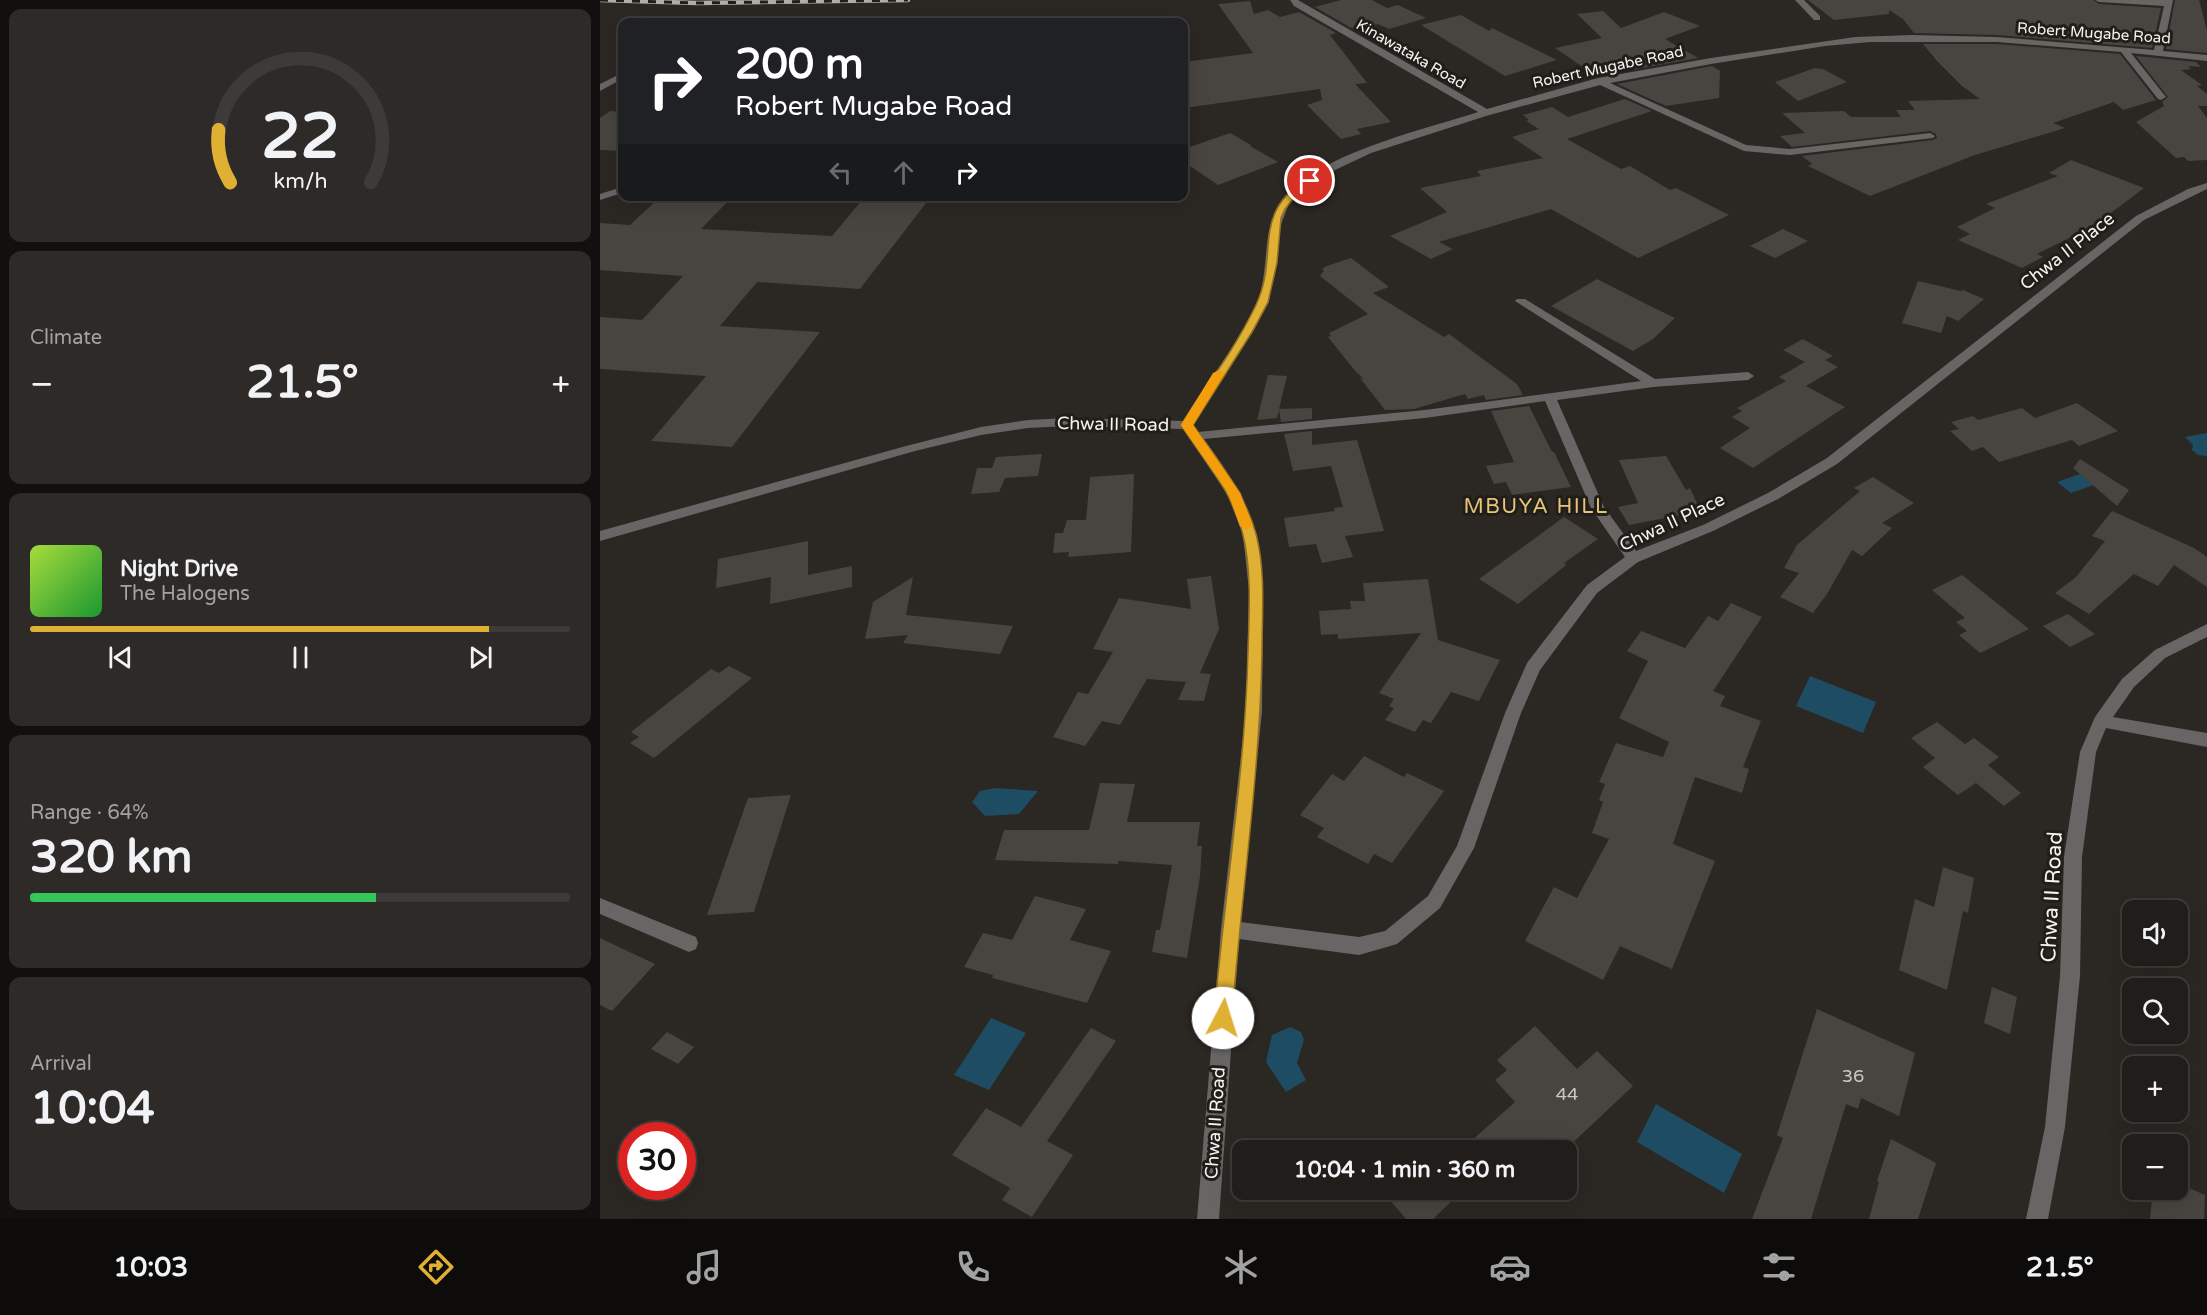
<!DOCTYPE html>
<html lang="en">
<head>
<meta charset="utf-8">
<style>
	body { margin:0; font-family:"Varela Round",sans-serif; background:#2d2a27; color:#f1f3f6; height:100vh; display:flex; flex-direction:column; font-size:22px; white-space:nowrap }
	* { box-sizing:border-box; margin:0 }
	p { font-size:20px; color:#a2a2a2 }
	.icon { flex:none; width:33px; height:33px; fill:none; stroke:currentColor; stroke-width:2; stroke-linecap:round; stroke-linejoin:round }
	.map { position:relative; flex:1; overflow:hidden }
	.panel { display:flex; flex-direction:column; gap:9px; padding:9px; background:#12100e; width:600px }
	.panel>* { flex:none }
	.banner { position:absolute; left:18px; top:18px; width:570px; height:183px; border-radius:12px; box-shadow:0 6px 24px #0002,0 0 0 2px #3d3b39; background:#202124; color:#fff; overflow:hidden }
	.buttons { position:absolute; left:1522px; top:900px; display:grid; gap:12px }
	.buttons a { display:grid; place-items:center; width:66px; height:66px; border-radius:12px; background:#201d1a; box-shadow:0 6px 24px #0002,0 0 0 2px #3d3b39; font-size:30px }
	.speed { position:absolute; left:18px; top:1122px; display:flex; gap:12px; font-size:30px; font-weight:700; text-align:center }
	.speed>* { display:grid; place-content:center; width:78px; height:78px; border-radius:50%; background:#201d1a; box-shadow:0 6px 24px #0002,0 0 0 2px #3d3b39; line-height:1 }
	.speed .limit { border:9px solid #d22; background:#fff; color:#111 }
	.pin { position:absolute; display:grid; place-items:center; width:51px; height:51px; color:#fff; margin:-26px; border:3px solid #fff; border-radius:50%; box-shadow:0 2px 6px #0007 }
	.me { position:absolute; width:66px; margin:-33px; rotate:5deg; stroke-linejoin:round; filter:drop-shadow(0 0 4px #0008) }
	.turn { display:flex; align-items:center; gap:21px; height:126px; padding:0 18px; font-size:27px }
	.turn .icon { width:78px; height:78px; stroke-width:2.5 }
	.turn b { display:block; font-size:42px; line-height:51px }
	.lanes { display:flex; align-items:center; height:57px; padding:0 18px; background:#0003; justify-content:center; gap:30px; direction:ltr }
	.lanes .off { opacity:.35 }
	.big { font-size:45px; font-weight:700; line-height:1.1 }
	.panel .widget { flex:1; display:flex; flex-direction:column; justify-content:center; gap:9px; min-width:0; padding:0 21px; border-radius:12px; background:#2d2a27 }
	.panel .dial { align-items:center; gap:0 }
	.dial svg { height:156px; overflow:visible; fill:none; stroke:#3d3b39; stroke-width:7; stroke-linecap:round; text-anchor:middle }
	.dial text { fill:#f1f3f6; stroke:none }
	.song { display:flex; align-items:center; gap:18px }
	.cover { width:72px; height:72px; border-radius:9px; background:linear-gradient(135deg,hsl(80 70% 55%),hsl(130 70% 35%)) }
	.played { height:6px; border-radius:3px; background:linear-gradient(90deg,#e0b034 85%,#3d3b39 85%) }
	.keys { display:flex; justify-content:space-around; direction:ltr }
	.heat { display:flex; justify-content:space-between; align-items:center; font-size:33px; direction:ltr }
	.charge { height:9px; border-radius:4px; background:linear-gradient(90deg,#34c759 64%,#3d3b39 0) }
	.trip { position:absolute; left:632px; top:1140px; width:345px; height:60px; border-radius:12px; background:#201d1a; box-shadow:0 6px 24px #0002,0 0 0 2px #3d3b39; font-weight:700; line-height:60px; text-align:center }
	.menu { display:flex; height:96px; justify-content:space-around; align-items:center; background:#0d0c0a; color:#a2a2a2 }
	.menu .icon { width:42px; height:42px }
	.menu .active { color:#e0b034 }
	.menu b { font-size:27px; color:#f1f3f6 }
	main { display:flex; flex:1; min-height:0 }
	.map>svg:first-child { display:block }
</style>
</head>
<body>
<main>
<section class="panel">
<div class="widget dial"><svg viewBox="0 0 100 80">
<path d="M14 69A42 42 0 1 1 86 69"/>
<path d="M14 69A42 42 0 0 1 8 42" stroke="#e0b034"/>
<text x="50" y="56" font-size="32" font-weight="700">22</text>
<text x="50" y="72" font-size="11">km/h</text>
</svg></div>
<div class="widget"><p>Climate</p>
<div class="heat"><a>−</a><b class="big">21.5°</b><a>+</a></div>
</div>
<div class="widget">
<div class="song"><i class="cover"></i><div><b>Night Drive</b><p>The Halogens</p></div></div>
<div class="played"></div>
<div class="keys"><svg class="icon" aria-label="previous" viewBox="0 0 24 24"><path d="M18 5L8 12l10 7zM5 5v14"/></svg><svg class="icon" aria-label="pause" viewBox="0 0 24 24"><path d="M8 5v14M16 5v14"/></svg><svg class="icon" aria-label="next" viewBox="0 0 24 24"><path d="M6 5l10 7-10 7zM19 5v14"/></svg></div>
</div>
<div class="widget"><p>Range · 64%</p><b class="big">320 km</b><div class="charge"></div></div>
<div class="widget"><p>Arrival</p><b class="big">10:04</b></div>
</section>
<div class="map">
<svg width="1607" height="1219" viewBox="0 0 1607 1219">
	<rect width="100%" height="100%" fill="#2b2723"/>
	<path fill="#1e4c63" d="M1607,433V456L1598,455L1592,450L1593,445L1585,437Z
		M1480,474L1494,485L1471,493L1457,482Z
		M1210,676L1276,702L1263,733L1196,706Z
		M395,788L438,791L419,814L385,816L372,802L380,791Z
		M391,1018L426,1033L389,1090L354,1075Z
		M690,1027L701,1032L704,1040L697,1063L706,1080L686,1092L666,1062L672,1035Z
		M1056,1104L1142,1154L1124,1193L1037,1142Z"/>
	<path fill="#484540" d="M741,0H772L787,8L798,5L826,18L789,29L778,24L751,28L715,7Z
		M1208,0H1493L1499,4L1561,8L1552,48L1397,35L1314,33L1303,19L1289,10V14L1234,20Z
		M1575,0H1599L1607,30V53L1566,49Z
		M650,1L654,14L668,10L680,17L699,12L736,33L730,35L767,83L755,84L791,122L757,129L761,134L741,139L707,105L722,100L720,89L584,108V62L653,53L618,4Z
		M1003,11L1021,28L1064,12L1100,26L1065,39L1098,58L996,76L955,48L1002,38L977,14Z
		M861,15L889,31L892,28L957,60L905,76L821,25Z
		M1323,44H1397L1520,54L1556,100L1523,110L1514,102L1453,123L1465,128L1375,155L1270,196L1208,166L1212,164L1202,156L1333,140L1337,138L1336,134L1330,131L1192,147L1180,136L1205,133L1182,113L1244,111L1251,117H1301L1296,110H1315L1308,101L1380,99L1362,86L1337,61Z
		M1536,56L1596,62L1601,67L1588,66L1591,69L1581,70L1602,85L1597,86L1607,94V106H1598L1607,118V160L1588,161L1584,157L1576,158L1536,122L1564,106L1562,102L1568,97Z
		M1112,66L1120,71L1119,98L1066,106L1017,84Z
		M1215,68L1223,69L1247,82L1198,101L1175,82Z
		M1025,99L1052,111L967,139L1021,169L1030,166L1070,190L1076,188L1129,215L1038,258L951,209L839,242L853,249L831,259L790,236L847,212L820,188L881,176L877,171L943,158L912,137L939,129L926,121L929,120L923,115L952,107L968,117Z
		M10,111L22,112V151L0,150V118Z
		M630,133L651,145L650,146L678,162L618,185L584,162V149Z
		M1471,160L1544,188L1495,225L1437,254L1443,257L1422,268L1358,240L1370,234L1357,227L1395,208L1386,204L1458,176L1449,173Z
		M61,196H133L101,229L232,236L263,199L326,203L260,289L157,282L120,326L220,332L132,447L51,441L106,376L0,369V317L42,320L83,276L0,270V223L30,225Z
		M1183,229L1208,241L1175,258L1150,246Z
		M751,258L789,287L773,293L844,337L849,334L917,384L923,395L886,400L884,395L868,399L865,394L814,409L785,410L760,378L764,379L756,372L728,337L731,336L729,333L768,314L720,276L724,271L722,269L727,266Z
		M997,279L1048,305L1075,318L1053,339L1033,351L951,306Z
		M1318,281L1361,291L1363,290L1384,299L1358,321L1347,316L1341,333L1302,323Z
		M1203,339L1233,356L1225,360L1238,367L1206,386L1245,407L1153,468L1120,448L1150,428L1132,417L1142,411L1137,408L1186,381L1179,377L1205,362L1183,350Z
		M668,375L687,376L679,409L712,408V419L681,422L679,410L677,418L657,420Z
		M1477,403L1518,431L1479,446L1472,440L1399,462L1383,447L1372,451L1350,431L1359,429L1351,422L1373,416L1378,420L1422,408L1435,418Z
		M929,406L952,452H954L971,487L912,495L906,482L894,484L886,466L914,462L891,411Z
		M712,431V445L757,440L784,531L745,536L753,557L722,563L716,544L689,547L684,518L735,511L734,508L743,507L731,466L693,471L684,434Z
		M442,454L438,476L405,478L399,492L371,494L377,468H392L396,457Z
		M1066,456L1086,490L1090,488L1099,508L1086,514L1029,525L1018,507L1038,503L1019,460Z
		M1480,459L1529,490L1517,506L1473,468Z
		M534,474L531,552L468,557L469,552L453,553L455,533H463L467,520H486L490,477Z
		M1273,477L1314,503L1282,523L1292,528L1262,556L1252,550L1227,594L1213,613L1180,597L1199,573L1184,568L1197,545L1260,491L1254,488Z
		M1512,511L1594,548L1607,557V587L1574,565L1558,586L1534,574L1489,614L1455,593L1476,577L1505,541L1492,536Z
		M964,517L998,539L964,563L966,565L918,604L879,579Z
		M208,541V575L252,566V587L170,604L171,577L116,588L118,559Z
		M1362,575L1429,629L1380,653L1359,635L1367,631L1356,622L1365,618L1332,590Z
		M611,576L619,629L600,673L611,674L604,701L578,700L586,682L547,679L520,725L502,721L485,746L453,737L478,692L488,694L513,652L493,649L519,598L591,609L587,579Z
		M313,577L306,615L413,626L400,654L303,643L308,635L265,639L273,602Z
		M828,579L838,640L900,660L879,701L851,692L831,723L823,720L815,732L785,720L794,708L789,706L794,699L779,693L821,633L738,639V634L721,635L719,611L751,609L750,601H765L763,583Z
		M1131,603L1162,617L1113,691L1125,696L1120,706L1161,721L1143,767L1149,769L1142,793L1095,777L1073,844L1115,861L1072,969L1020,946L1003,980L925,941L954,887L977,898L1009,839L992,833L1003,802L999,800L1005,784L999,782L1016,743L1063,757L1069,742L1019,718L1048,661L1027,651L1041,631L1085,648L1108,616L1118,621Z
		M1468,614L1495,634L1470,647L1443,626Z
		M129,666L152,678L54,758L30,743L39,737L31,732L111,669L119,673Z
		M1337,722L1365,744L1374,738L1399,757L1388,765L1421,793L1404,806L1376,783L1358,795L1323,767L1335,758L1311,738Z
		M764,756L804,777L807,773L844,791L792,863L774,854L768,864L717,837L724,828L700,815L732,774L744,781Z
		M500,783L535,784L527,822H600L597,846H602L600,876L587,958L552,952L556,930H560L572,865L518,861V864L395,860L404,830H489Z
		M191,795L154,912L107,915L148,798Z
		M1343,867L1374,878L1368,913L1363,911L1347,990L1299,970L1315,899L1334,907Z
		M435,896L486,909L470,940L511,951L487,1003L392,978L393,975L364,967L383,933L412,940Z
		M0,938L55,964L12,1011L0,1005Z
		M1392,987L1417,997L1410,1034L1384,1023Z
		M1217,1009L1315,1053L1299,1116L1261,1098L1258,1109L1246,1104L1211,1219H1152L1183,1138L1177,1135Z
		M935,1026L977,1069L997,1051L1033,1086L965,1150H861L915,1102L895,1080L907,1070L897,1060Z
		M491,1028L516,1041L447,1141L473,1155L432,1217L402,1200L410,1188L352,1155L386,1108L421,1127Z
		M67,1032L94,1047L78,1064L51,1049Z
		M1291,1139L1336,1163L1318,1219H1269L1279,1182L1277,1181Z
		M1578,1183L1605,1195L1604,1219H1550L1553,1190H1578Z
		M799,1190H863L833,1219H806L789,1199Z"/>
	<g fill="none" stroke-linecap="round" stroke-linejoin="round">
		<path fill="#696565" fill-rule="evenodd" d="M690,0H698L887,109L998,78L1111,58L1255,37L1312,35L1397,37L1554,50L1564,6L1499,2L1495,0H1573L1563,51L1607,55V61L1531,53L1566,97L1561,100L1558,99L1521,52L1397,42H1270L1225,46L1111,64L1010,83L1146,145L1190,149L1330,133L1335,136L1333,138L1190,155L1144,151L1000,85L886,116L771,153L716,179L690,201L680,227L669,302L655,328L593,425L598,432L825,410L1041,381L915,301L917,299H925L1055,379L1148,372L1154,376L1148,380L1053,387L957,400L1004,507L1036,551L1103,525L1168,493L1227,458L1536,216L1588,189L1607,183V189L1544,220L1237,464L1178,499L1113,531L1038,562L997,593L940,670L921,713L874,848L840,908L797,944L759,955L639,939L619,1219H597L621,929L646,712L649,591L643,535L627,494L583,429L468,426L428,428L381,435L315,451L0,541V531L306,446L381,427L428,420L468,418L583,421C606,382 638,346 656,305C669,276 662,241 675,212C699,157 824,130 878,112L694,6ZM945,401L991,508L1025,557L987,585L927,663L905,713L857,846L828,896L785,931L759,937L640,922L662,712L663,591L657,535L641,493L604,439L825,418Z
			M1195,0H1204L1220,16V20H1214Z
			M22,73V79L0,91V84Z
			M22,187V193L0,200V194Z
			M1607,624V637L1565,658L1534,687L1513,717L1607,733V747L1506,728L1496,752L1482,857L1480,976L1465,1127L1448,1219H1426L1445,1127L1460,976L1464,857L1480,752L1495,717L1522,679L1555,650Z
			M0,898L96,937L98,943L96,949L89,952L0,914Z"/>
		<g stroke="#b0adaa" stroke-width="4.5">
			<path id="rail" d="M0,0L97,3L308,0"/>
		</g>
		<use href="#rail" stroke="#211e1a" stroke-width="3" stroke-dasharray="8" stroke-linecap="butt"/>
	</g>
	<path fill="#e0b034" stroke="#927222" stroke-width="1.5" d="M706,179L714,181L699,191L685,209L681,218L677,263L668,302L652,332L593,425C617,459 645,493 656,534C666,572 662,614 662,652C660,774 641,896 632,1018L629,1024L623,1027L617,1024L614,1018C624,896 645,775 648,652C649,614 652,572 643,535C634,493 604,460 581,425C607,386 636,347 656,305C680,254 650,216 706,179Z"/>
	<path fill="#f59e0b" d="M619,370L625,373L593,425L640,493L653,526L646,530L640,526L628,493L581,425L613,373Z"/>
	<g text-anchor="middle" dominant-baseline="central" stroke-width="6" stroke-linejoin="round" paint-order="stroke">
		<g font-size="15" fill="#f6f4f1" stroke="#211e1a">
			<text transform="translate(1494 33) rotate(4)">Robert Mugabe Road</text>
			<text transform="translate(811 54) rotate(30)">Kinawataka Road</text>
			<text transform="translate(1008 67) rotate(-12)">Robert Mugabe Road</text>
		</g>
		<g font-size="18" fill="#f6f4f1" stroke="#211e1a">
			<text transform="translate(1467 251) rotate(-38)">Chwa II Place</text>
			<text transform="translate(513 424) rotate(1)">Chwa II Road</text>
			<text transform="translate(1072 522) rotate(-25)">Chwa II Place</text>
			<text transform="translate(615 1123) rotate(-86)">Chwa II Road</text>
		</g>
		<g font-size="18" fill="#cac8c5">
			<text x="1253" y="1076">36</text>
			<text x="967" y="1094">44</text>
		</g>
		<g font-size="21" letter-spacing="1.5" fill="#e6c57b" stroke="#211e1a">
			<text x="936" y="506">MBUYA HILL</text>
		</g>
		<g font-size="21" fill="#f6f4f1" stroke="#211e1a">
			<text transform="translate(1452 897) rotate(-87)">Chwa II Road</text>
		</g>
	</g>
</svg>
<div class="buttons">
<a><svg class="icon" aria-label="sound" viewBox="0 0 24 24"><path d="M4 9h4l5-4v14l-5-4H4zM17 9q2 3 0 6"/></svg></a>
<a><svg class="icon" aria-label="search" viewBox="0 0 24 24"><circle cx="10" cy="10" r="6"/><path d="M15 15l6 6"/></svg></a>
<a>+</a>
<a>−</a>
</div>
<div class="speed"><div class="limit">30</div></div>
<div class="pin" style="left:710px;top:181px;background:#d93025"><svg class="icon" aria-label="arrive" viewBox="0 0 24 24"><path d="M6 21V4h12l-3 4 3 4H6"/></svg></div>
<svg class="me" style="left:623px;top:1018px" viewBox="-20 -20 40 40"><circle r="19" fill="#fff"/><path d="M0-13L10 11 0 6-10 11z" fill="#e0b034"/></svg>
<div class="trip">10:04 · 1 min · 360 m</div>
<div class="banner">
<div class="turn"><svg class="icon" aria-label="right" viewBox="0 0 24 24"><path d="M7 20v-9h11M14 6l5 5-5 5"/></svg><div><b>200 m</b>Robert Mugabe Road</div></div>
<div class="lanes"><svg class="icon off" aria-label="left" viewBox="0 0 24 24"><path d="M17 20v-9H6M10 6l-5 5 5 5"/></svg><svg class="icon off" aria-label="ahead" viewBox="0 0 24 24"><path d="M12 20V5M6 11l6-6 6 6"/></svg><svg class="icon" aria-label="right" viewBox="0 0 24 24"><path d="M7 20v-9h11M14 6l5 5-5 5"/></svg></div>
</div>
</div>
</main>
<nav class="menu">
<b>10:03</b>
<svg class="icon active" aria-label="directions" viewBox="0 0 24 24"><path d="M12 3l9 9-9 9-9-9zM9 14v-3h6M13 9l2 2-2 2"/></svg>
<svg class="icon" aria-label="music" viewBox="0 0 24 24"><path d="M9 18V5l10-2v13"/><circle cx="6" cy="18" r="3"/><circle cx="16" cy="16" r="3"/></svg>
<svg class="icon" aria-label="phone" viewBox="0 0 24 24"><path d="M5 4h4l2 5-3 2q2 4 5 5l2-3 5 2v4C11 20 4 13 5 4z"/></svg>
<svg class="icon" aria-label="climate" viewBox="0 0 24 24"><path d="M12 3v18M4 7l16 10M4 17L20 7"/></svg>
<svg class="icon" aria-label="car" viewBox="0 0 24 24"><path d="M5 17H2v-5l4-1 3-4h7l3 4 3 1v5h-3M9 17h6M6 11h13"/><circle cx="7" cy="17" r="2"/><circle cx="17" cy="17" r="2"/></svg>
<svg class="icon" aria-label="filters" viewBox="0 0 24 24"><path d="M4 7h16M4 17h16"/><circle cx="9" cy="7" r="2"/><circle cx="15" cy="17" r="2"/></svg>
<b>21.5°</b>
</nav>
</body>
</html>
